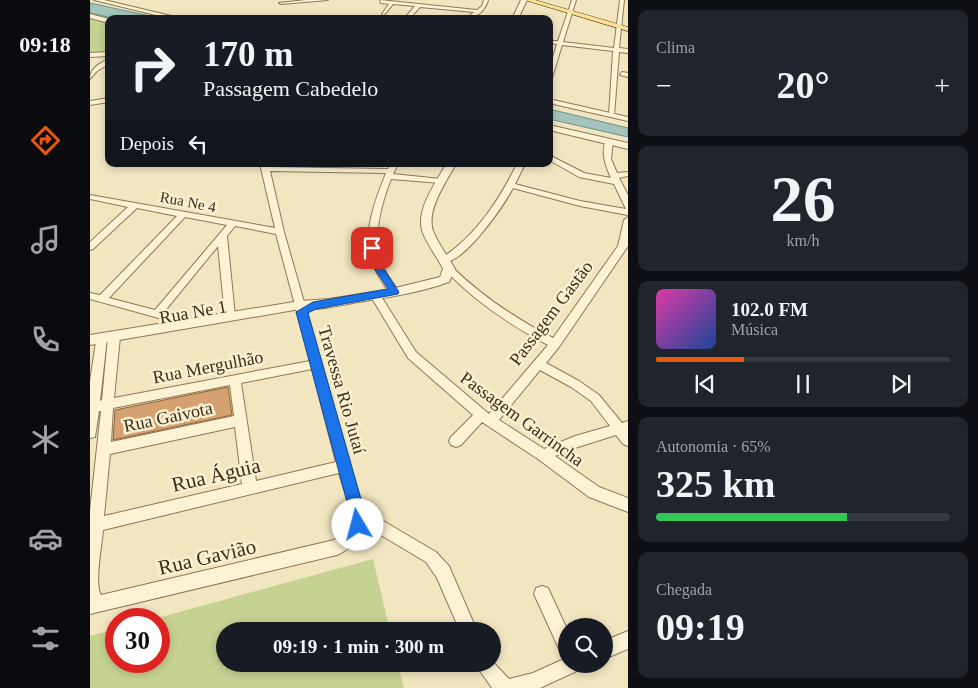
<!DOCTYPE html>
<html lang="pt">
<head>
<meta charset="utf-8">
<style>
	body { margin:0; font-family:Georgia,serif; background:#20242c; color:#f1f3f6; height:100vh; display:flex; flex-direction:column; font-size:19px; white-space:nowrap }
	* { box-sizing:border-box; margin:0 }
	p { font-size:16px; color:#9ea1a6 }
	.icon { flex:none; width:28px; height:28px; fill:none; stroke:currentColor; stroke-width:2; stroke-linecap:round; stroke-linejoin:round }
	.map { position:relative; flex:1; overflow:hidden }
	.drawer { display:flex; flex-direction:column; gap:10px; padding:10px; background:#0d0f14; width:350px }
	.drawer>* { flex:none }
	.banner { position:absolute; left:15px; top:15px; width:448px; height:152px; border-radius:10px; box-shadow:0 2px 8px #0003; background:#171b24; color:#f1f3f6; overflow:hidden }
	.tools { position:absolute; left:468px; top:618px; display:grid; gap:10px }
	.tools a { display:grid; place-items:center; width:55px; height:55px; border-radius:50%; background:#171b24; box-shadow:0 2px 8px #0003; font-size:25px }
	.speed { position:absolute; left:15px; top:608px; display:flex; gap:10px; font-size:25px; font-weight:700; text-align:center }
	.speed>* { display:grid; place-content:center; width:65px; height:65px; border-radius:50%; background:#171b24; box-shadow:0 2px 8px #0003; line-height:1 }
	.speed .limit { border:8px solid #d22; background:#fff; color:#111 }
	.pin { position:absolute; display:grid; place-items:center; width:42px; height:42px; color:#fff; margin:-21px; border-radius:10px; box-shadow:0 2px 8px #0006 }
	.me { position:absolute; width:55px; margin:-28px; rotate:352deg; stroke-linejoin:round; filter:drop-shadow(0 0 4px #0008) }
	.turn { display:flex; align-items:center; gap:18px; height:105px; padding:0 15px; font-size:22px }
	.turn .icon { width:65px; height:65px; stroke-width:2.5 }
	.turn b { display:block; font-size:35px; line-height:42px }
	.then { display:flex; align-items:center; height:48px; padding:0 15px; background:#0003; gap:10px; font-size:19px }
	.big { font-size:38px; font-weight:600; line-height:1.1 }
	.drawer .widget { flex:1; display:flex; flex-direction:column; justify-content:center; gap:8px; min-width:0; padding:0 18px; border-radius:10px; background:#20242c }
	.drawer .dial { align-items:center; gap:0 }
	.dial b { font-size:65px; line-height:1 }
	.song { display:flex; align-items:center; gap:15px }
	.cover { width:60px; height:60px; border-radius:8px; background:linear-gradient(135deg,hsl(320 70% 55%),hsl(220 70% 35%)) }
	.played { height:5px; border-radius:2px; background:linear-gradient(90deg,#ea580c 30%,#363941 30%) }
	.keys { display:flex; justify-content:space-around; direction:ltr }
	.heat { display:flex; justify-content:space-between; align-items:center; font-size:28px; direction:ltr }
	.charge { height:8px; border-radius:4px; background:linear-gradient(90deg,#34c759 65%,#363941 0) }
	.trip { position:absolute; left:126px; top:622px; width:285px; height:50px; border-radius:25px; background:#171b24; box-shadow:0 2px 8px #0003; font-weight:600; line-height:50px; text-align:center }
	main { display:flex; flex:1; min-height:0 }
	.menu { display:flex; flex-direction:column; width:90px; justify-content:space-around; align-items:center; background:#090b0e; color:#9ea1a6 }
	.menu .icon { width:35px; height:35px }
	.menu .on { color:#ea580c }
	.menu b { font-size:22px; color:#f1f3f6 }
	.map>svg:first-child { display:block }
</style>
</head>
<body>
<main>
<nav class="menu">
<b>09:18</b>
<svg class="icon on" aria-label="directions" viewBox="0 0 24 24"><path d="M12 3l9 9-9 9-9-9zM9 14v-3h6M13 9l2 2-2 2"/></svg>
<svg class="icon" aria-label="music" viewBox="0 0 24 24"><path d="M9 18V5l10-2v13"/><circle cx="6" cy="18" r="3"/><circle cx="16" cy="16" r="3"/></svg>
<svg class="icon" aria-label="phone" viewBox="0 0 24 24"><path d="M5 4h4l2 5-3 2q2 4 5 5l2-3 5 2v4C11 20 4 13 5 4z"/></svg>
<svg class="icon" aria-label="climate" viewBox="0 0 24 24"><path d="M12 3v18M4 7l16 10M4 17L20 7"/></svg>
<svg class="icon" aria-label="car" viewBox="0 0 24 24"><path d="M5 17H2v-5l4-1 3-4h7l3 4 3 1v5h-3M9 17h6M6 11h13"/><circle cx="7" cy="17" r="2"/><circle cx="17" cy="17" r="2"/></svg>
<svg class="icon" aria-label="filters" viewBox="0 0 24 24"><path d="M4 7h16M4 17h16"/><circle cx="9" cy="7" r="2"/><circle cx="15" cy="17" r="2"/></svg>
</nav>
<div class="map">
<svg width="538" height="688" viewBox="0 0 538 688">
	<rect width="100%" height="100%" fill="#f2e6c0"/>
	<path fill="#c6d292" d="M0,19L19,23V52H0Z
		M283,559L300,631H135V664H308L314,688H0V636L26,629V661H69V619H64Z"/>
	<path fill="#a3c4bc" stroke="#69938b" d="M0,3L74,19H27L0,13Z
		M459,109L538,128V137L459,119Z"/>
	<path fill="#d5a171" stroke="#8f6039" d="M138,387L142,415L23,440L25,410Z"/>
	<g fill="none" stroke-linecap="round" stroke-linejoin="round">
		<g stroke="#8e7756" stroke-width="2">
			<path id="minor" d="M216,0H238L191,4L189,3Z
				M290,0L387,10L392,6L394,0H398C396,9 386,19 376,19L384,12L330,7L319,19H314L325,6L303,4L294,15L292,14L299,4L291,3Z
				M482,0H486L473,42L524,48L530,0H534L529,48L538,49V53L529,52L524,116L519,115L523,51L472,45L462,78L459,80V70L467,44L459,43V41H468Z
				M187,18H190V19H185Z
				M19,52V56L0,57V53Z
				M19,59V64L7,71L0,79C0,68 10,63 19,59Z
				M532,72L538,73V77L530,75Z
				M19,98V102L0,105V101Z
				M516,139L523,141L521,159L527,173L538,172V176L529,178L538,195V215L490,206L423,188C414,205 373,266 352,262V258C387,234 408,202 427,164H435L425,184L490,201L536,209L524,184L489,177L459,160V155L494,173L521,178C515,165 511,153 516,139Z
				M170,164H178V167L298,169L300,164H308L303,174L351,179L355,181L351,183L301,179C292,202 283,234 290,258C293,271 302,281 309,292L304,295L300,294C294,284 285,273 281,260C272,234 286,198 296,173L180,171L194,232L273,509L346,552L359,566L387,631H370L347,578L336,562L274,525C269,539 261,549 247,555L0,614V511L11,411H9L5,437L0,438V381L7,335L11,334L17,338L10,401L12,400L18,337L24,333L30,337L24,398L220,361L186,234L145,226L137,236L145,316L144,319L140,320L135,316L128,246L74,312L105,320L106,323L105,326L101,327L0,299V293L10,295L87,216L47,208L3,249L0,250V242L38,207L0,199V195L185,228ZM95,217L137,225L65,310L19,298ZM222,369L246,462L166,481L151,383ZM140,385L144,416L21,442L23,408ZM145,427L152,484L14,516L20,454ZM249,473C256,499 271,522 244,540L11,595C4,583 12,545 13,530Z
				M538,217V246L469,347L456,363L489,381L509,395L532,423L538,421V446L533,444L526,435L488,447L465,456L509,487L538,498V512L499,497L448,459L392,422L371,445L366,447L361,445L359,441L361,437L383,415L318,358L280,295L281,293H289L326,352L399,414L458,345C420,325 386,302 356,271L354,269L356,267H362C392,296 426,319 463,338L528,246L534,220ZM450,370L481,387L501,401L520,426L485,436L454,449L409,420Z
				M452,586L458,588L476,627V654L470,651L444,594L446,588Z
				M538,631V649L514,659V641Z
				M476,658V664H492L489,670L450,688H402L385,664H402V661L419,679L443,673Z"/>
		</g>
		<g stroke="#8e7756" stroke-width="2">
			<path id="tertiary" d="M4,0H14L94,19H82Z
				M431,0H437L428,19H422Z
				M0,14L19,19V23L0,18Z
				M459,99L538,117V121L459,103Z
				M459,125L538,143V149L459,130Z
				M356,164H366C356,182 336,210 343,231C348,244 358,256 365,269L359,282C329,293 299,297 268,302C248,306 230,310 210,309L0,345V335L210,301L239,299L301,289L350,277L353,269C347,256 336,244 332,230C326,209 347,181 356,164Z"/>
		</g>
		<g stroke="#5b442a" stroke-width="1">
			<path id="primary" d="M435,0H445L538,27V31Z"/>
		</g>
		<use href="#minor" fill="#fcf3d4" fill-rule="evenodd"/>
		<use href="#tertiary" fill="#fcf3d4" fill-rule="evenodd"/>
		<use href="#primary" fill="#fae093" fill-rule="evenodd"/>
	</g>
	<path fill="#1a73e8" stroke="#114b97" d="M279,246H286L287,248L293,268L309,292L308,294L226,309L218,313L275,513V525L273,530L268,532L262,530L260,525V513L206,312L223,302L298,289L284,268L278,248Z"/>
	<g text-anchor="middle" dominant-baseline="central" stroke-width="5" stroke-linejoin="round" paint-order="stroke">
		<g font-size="15" fill="#3b2d1c" stroke="#f9f0d0">
			<text transform="translate(98 202) rotate(11)">Rua Ne 4</text>
		</g>
		<g font-size="18" fill="#3b2d1c" stroke="#f9f0d0">
			<text transform="translate(103 312) rotate(-10)">Rua Ne 1</text>
			<text transform="translate(461 313) rotate(-53)">Passagem Gastão</text>
			<text transform="translate(118 367) rotate(-11)">Rua Mergulhão</text>
			<text transform="translate(252 390) rotate(74)">Travessa Rio Jutaí</text>
			<text transform="translate(78 417) rotate(-12)">Rua Gaivota</text>
			<text transform="translate(432 419) rotate(36)">Passagem Garrincha</text>
		</g>
		<g font-size="21" fill="#3b2d1c" stroke="#f9f0d0">
			<text transform="translate(126 475) rotate(-13)">Rua Águia</text>
			<text transform="translate(117 557) rotate(-13)">Rua Gavião</text>
		</g>
	</g>
</svg>
<div class="tools">
<a><svg class="icon" aria-label="search" viewBox="0 0 24 24"><circle cx="10" cy="10" r="6"/><path d="M15 15l6 6"/></svg></a>
</div>
<div class="speed"><div class="limit">30</div></div>
<div class="pin" style="left:282px;top:248px;background:#d93025"><svg class="icon" aria-label="arrive" viewBox="0 0 24 24"><path d="M6 21V4h12l-3 4 3 4H6"/></svg></div>
<svg class="me" style="left:268px;top:525px" viewBox="-20 -20 40 40"><circle r="19" fill="#fff"/><path d="M0-13L10 11 0 6-10 11z" fill="#1a73e8"/></svg>
<div class="trip">09:19 · 1 min · 300 m</div>
<div class="banner">
<div class="turn"><svg class="icon" aria-label="right" viewBox="0 0 24 24"><path d="M7 20v-9h11M14 6l5 5-5 5"/></svg><div><b>170 m</b>Passagem Cabedelo</div></div>
<div class="then">Depois<svg class="icon" aria-label="left" viewBox="0 0 24 24"><path d="M17 20v-9H6M10 6l-5 5 5 5"/></svg></div>
</div>
</div>
<section class="drawer">
<div class="widget"><p>Clima</p>
<div class="heat"><a>−</a><b class="big">20°</b><a>+</a></div>
</div>
<div class="widget dial"><b>26</b><p>km/h</p></div>
<div class="widget">
<div class="song"><i class="cover"></i><div><b>102.0 FM</b><p>Música</p></div></div>
<div class="played"></div>
<div class="keys"><svg class="icon" aria-label="previous" viewBox="0 0 24 24"><path d="M18 5L8 12l10 7zM5 5v14"/></svg><svg class="icon" aria-label="pause" viewBox="0 0 24 24"><path d="M8 5v14M16 5v14"/></svg><svg class="icon" aria-label="next" viewBox="0 0 24 24"><path d="M6 5l10 7-10 7zM19 5v14"/></svg></div>
</div>
<div class="widget"><p>Autonomia · 65%</p><b class="big">325 km</b><div class="charge"></div></div>
<div class="widget"><p>Chegada</p><b class="big">09:19</b></div>
</section>
</main>
</body>
</html>
